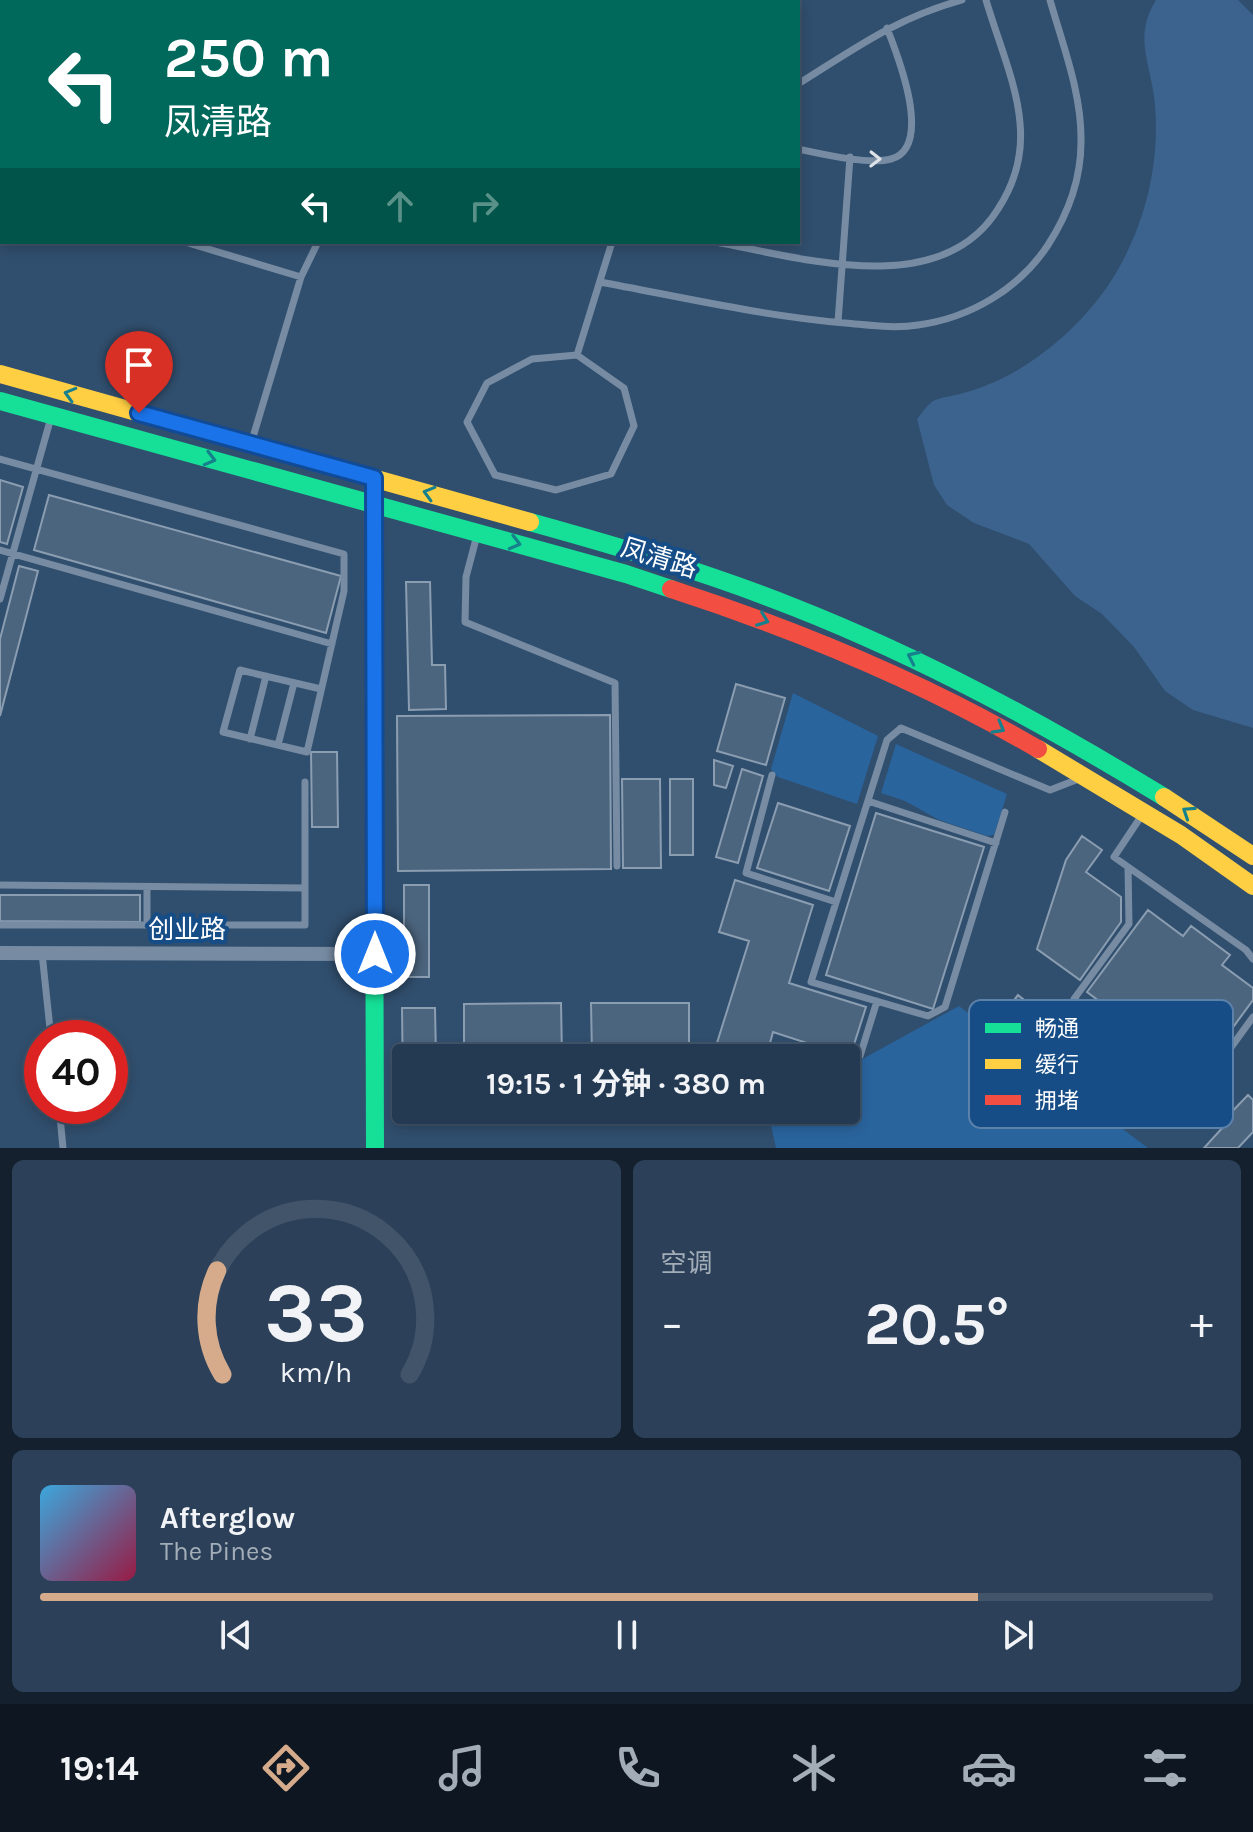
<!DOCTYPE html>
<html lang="zh">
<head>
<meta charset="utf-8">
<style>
	body { margin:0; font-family:Karla,"Noto Sans SC",sans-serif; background:#2c4159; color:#f1f3f6; height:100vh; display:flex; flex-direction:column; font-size:30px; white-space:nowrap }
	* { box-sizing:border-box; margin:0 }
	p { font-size:26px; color:#a3adb8 }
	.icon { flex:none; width:44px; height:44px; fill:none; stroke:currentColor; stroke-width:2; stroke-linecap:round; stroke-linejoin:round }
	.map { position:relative; height:1148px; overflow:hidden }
	.panel { display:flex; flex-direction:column; gap:12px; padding:12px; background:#14202d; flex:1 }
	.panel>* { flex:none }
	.guide { position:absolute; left:0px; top:0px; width:800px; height:244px; box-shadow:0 4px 12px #0003,0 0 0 2px #415469; background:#00695c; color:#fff; overflow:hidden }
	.speed { position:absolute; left:24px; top:1020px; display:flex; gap:16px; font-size:40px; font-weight:700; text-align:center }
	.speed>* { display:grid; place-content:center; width:104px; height:104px; border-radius:50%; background:#243a52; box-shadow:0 4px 12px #0003,0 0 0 2px #415469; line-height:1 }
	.speed .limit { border:12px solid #d22; background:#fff; color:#111 }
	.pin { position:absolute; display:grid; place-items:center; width:68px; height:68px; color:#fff; margin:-82px -34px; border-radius:50% 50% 50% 0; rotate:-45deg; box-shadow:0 0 8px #0007 }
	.pin .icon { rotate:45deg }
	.me { position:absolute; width:88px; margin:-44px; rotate:0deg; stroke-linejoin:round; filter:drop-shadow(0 0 6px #0008) }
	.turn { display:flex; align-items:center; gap:28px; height:168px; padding:0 32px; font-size:36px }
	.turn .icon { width:104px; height:104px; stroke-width:2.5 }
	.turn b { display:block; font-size:56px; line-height:68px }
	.lanes { display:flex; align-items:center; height:76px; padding:0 32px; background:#0003; justify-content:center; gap:40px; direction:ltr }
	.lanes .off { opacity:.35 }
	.big { font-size:60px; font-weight:700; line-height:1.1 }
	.panel .tile { flex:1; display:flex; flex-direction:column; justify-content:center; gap:12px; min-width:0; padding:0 28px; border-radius:12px; background:#2c4159 }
	.panel .dial { align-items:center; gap:0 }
	.dial svg { height:208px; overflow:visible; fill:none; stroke:#415469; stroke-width:7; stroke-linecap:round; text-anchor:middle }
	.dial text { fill:#f1f3f6; stroke:none }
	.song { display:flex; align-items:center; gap:24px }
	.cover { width:96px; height:96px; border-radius:12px; background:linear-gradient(135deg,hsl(200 70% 55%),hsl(340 70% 35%)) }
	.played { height:8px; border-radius:4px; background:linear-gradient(90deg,#d6ab8b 80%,#415469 80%) }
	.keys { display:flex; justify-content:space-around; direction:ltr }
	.heat { display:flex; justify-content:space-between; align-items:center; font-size:44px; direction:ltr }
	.panel .tiles { flex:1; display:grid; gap:12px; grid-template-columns:1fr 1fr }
	.tile:last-child { grid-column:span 2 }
	.trip { position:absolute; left:392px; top:1044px; width:468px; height:80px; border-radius:8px; background:#243a52; box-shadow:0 4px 12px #0003,0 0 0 2px #415469; font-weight:700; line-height:80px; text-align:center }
	.dock { display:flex; height:128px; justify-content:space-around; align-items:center; background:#0e1721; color:#a3adb8 }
	.dock .icon { width:56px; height:56px }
	.dock .on { color:#d6ab8b }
	.dock b { font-size:36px; color:#f1f3f6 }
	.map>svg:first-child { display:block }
</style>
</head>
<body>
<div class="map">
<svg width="1253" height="1148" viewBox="0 0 1253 1148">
	<rect width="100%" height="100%" fill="#304e6d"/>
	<path fill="#2a649d" d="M793,693L878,736L857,804L778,777L771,769Z
		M896,744L1007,794L994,835L987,836L939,820L905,801L881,793Z
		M959,1006L1148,1148H776L768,1111L846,1110V1068Z"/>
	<path fill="#3b638d" d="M1156,0H1238L1253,15V728L1193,710L1165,691L1134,647L1102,614L1075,596L1029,544L974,523L947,505L934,485L917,419C921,414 927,405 933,401C941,397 954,396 963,393C976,390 990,384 1003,378C1046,356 1085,321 1111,281C1144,229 1160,167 1155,106C1152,64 1132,39 1156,0Z"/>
	<path fill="#4c657e" stroke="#8a9db1" stroke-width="2" d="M0,480L23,487L7,544L0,542Z
		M49,495L341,576L326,633L34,550Z
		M19,566L38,571L0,716V639Z
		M406,582H430L432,665H445L446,709L409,710Z
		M736,684L785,698L766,765L717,751Z
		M610,715L611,869L398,871L397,716Z
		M311,752H337L338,827H312Z
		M714,760L733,766L726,788L714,785Z
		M742,769L763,776L738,863L716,857Z
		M622,779H660L661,868H623Z
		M670,779H693V855H670Z
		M778,803L850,826L829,891L757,868Z
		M876,813L984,847L933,1009L826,975Z
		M1082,836L1102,850L1086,872L1121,897V922L1080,980L1037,949L1066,860Z
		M735,880L813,905L789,983L866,1007L850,1057L773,1032L766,1058H753L716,1046L749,941L719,932Z
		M404,885H429V977H404Z
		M0,895H140V922L0,921Z
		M1148,910L1183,936L1191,926L1230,955L1222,965L1253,988V1000L1198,1075L1087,992Z
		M1018,995L1033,1007L1025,1017L1065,1047L1073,1036L1089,1048L1067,1078L996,1024Z
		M561,1003L562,1056L464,1057V1004Z
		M591,1003H689V1055L592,1056Z
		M402,1008H435L436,1058H406V1092L403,1093Z
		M1248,1095L1253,1100V1132L1238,1148H1204L1225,1125L1222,1122Z"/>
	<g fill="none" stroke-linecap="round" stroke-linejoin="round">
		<path stroke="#778ca3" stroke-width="7" d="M237,2L240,0
			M683,2V0
			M720,2L724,0
			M798,84C856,48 894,19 962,0
			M798,149C822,154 868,165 891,159C934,147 898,56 887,28
			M0,186L2,187
			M185,242L301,277
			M716,242C802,258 941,301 998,209C1015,183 1023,154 1020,123C1017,84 997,38 986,0
			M600,282C681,297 763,316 845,323C869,325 894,329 918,325C970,318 1019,289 1048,245C1068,214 1081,179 1081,142C1082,94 1063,46 1050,0
			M838,322L850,157
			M577,355L624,388L634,426L611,474L556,490L495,475L467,422L487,383L532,359Z
			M577,355L612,242
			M253,437L301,277L318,242
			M0,459L344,554V591L307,752L223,732L240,670L321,689
			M476,539L466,577L465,622L615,683L617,866
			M0,550L332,644
			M0,599L50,421
			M250,739L266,676
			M278,745L294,683
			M772,775L746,873L836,902
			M868,801L996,843
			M1005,812L945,1007L928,1016L811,982L887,740L901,728L1050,790L1076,780
			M1140,818L1114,857L1246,950L1253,959
			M1128,867L1129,924L1074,999L1198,1093L1253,1017
			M0,885L305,888
			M147,924V887
			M0,925H305V782
			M42,953L51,1038
			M846,1063L860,1056L877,1001
			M59,1106L63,1148"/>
		<path stroke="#778ca3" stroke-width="14" d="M0,953L375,954"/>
		<path stroke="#16e098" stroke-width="18" d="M0,401L626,574L671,589
			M530,522C620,547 709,573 796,608C925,659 1046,725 1164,797
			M374,819L375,1148"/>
		<path stroke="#ffcf43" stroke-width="18" d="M0,374L530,522
			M374,491V819
			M1038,749L1181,835L1253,886
			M1164,797L1253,856"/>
		<path stroke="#f24e42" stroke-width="18" d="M671,589C797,630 923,682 1038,749"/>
	</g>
	<defs><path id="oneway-chevron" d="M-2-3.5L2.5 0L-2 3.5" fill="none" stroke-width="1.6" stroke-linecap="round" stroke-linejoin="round" transform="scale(2)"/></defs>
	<use stroke="#dde2e8" href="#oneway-chevron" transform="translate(875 159) rotate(1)"/>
	<g stroke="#16808d">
		<use href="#oneway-chevron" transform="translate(70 394) rotate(-164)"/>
		<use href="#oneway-chevron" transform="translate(210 459) rotate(15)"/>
		<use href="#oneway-chevron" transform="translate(429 493) rotate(-164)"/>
		<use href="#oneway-chevron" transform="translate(515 543) rotate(15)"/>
		<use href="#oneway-chevron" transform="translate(763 620) rotate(21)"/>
		<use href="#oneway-chevron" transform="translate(913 657) rotate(-155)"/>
		<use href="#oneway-chevron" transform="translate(999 728) rotate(29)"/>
		<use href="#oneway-chevron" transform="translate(1188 812) rotate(-147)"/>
	</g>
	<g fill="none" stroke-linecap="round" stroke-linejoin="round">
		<g stroke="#114b97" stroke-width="20">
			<path id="route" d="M139,413L374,478L375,954"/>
		</g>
		<use href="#route" stroke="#1a73e8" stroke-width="14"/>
	</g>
	<g text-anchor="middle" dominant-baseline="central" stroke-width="8" stroke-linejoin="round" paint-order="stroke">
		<g font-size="26" fill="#fff" stroke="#164d87">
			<text transform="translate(659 558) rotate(17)">凤清路</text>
			<text x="187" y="929">创业路</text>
		</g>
	</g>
	<rect x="969" y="1000" width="264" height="128" rx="12" fill="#164d87" stroke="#5c82ab" stroke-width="2"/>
	<rect x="985" y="1023" width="36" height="10" fill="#16e098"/>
	<rect x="985" y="1059" width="36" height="10" fill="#ffcf43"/>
	<rect x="985" y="1095" width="36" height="10" fill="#f24e42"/>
	<g font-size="22" fill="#fff">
		<text x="1035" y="1036">畅通</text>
		<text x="1035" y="1072">缓行</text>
		<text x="1035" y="1108">拥堵</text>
	</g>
</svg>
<div class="speed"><div class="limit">40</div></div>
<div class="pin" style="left:139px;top:413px;background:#d93025"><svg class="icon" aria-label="arrive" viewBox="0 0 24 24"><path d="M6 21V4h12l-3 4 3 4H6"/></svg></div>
<svg class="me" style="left:375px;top:954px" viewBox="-20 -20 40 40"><circle r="17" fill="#1a73e8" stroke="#fff" stroke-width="3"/><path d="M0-11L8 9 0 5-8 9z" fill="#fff"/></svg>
<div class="trip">19:15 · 1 分钟 · 380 m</div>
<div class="guide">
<div class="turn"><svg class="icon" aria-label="left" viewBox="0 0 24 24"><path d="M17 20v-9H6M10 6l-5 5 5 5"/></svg><div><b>250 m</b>凤清路</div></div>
<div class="lanes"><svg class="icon" aria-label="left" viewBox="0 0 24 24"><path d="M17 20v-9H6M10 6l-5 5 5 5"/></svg><svg class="icon off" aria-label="ahead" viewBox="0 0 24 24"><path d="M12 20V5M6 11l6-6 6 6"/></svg><svg class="icon off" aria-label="right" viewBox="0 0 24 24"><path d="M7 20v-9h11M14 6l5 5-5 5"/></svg></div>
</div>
</div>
<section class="panel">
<div class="tiles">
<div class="tile dial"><svg viewBox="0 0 100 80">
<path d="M14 69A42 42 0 1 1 86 69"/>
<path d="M14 69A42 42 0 0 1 12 29" stroke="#d6ab8b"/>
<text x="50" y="56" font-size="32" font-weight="700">33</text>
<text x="50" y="72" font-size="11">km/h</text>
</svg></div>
<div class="tile"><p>空调</p>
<div class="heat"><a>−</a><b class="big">20.5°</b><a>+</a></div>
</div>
<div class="tile">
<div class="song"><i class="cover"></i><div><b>Afterglow</b><p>The Pines</p></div></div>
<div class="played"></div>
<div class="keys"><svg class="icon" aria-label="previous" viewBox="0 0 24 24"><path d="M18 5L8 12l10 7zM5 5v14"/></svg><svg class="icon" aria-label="pause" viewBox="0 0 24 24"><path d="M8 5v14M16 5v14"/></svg><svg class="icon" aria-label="next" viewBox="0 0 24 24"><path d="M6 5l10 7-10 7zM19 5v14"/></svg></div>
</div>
</div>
</section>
<nav class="dock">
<b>19:14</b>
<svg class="icon on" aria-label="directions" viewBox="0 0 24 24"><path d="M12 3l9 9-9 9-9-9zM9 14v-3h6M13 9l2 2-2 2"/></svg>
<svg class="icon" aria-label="music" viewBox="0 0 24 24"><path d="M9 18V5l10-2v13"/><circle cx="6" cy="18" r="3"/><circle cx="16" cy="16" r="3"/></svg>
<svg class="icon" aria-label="phone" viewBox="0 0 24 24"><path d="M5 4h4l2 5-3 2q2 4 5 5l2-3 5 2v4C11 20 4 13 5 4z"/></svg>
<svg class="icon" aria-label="climate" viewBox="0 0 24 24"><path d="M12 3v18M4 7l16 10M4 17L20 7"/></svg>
<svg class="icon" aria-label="car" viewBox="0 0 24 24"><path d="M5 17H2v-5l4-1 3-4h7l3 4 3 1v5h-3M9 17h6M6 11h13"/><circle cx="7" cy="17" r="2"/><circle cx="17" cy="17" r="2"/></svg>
<svg class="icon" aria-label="filters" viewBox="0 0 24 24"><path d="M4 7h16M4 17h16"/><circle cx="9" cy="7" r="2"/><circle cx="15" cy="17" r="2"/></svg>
</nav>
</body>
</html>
